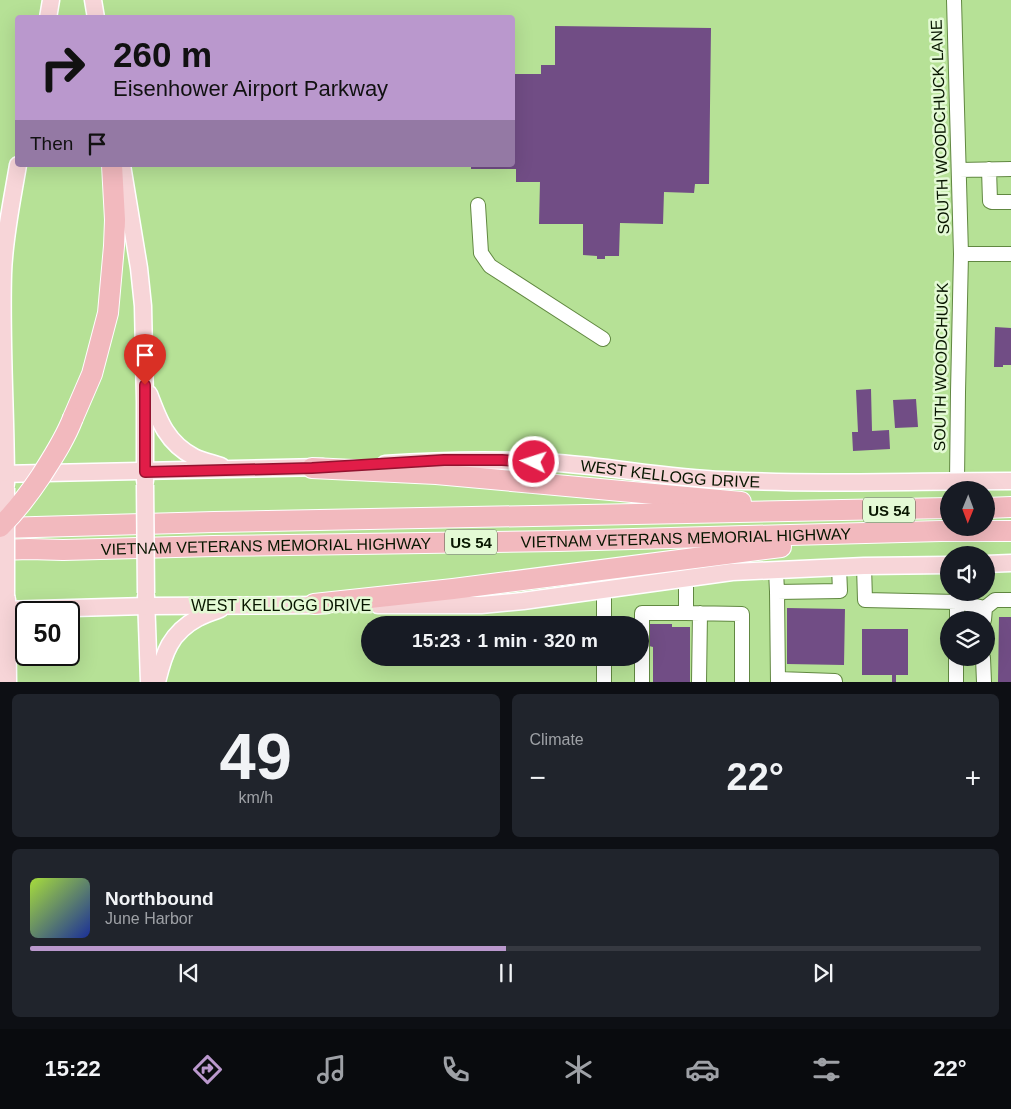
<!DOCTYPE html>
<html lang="en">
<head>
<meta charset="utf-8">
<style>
	body { margin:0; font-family:Helvetica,sans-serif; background:#20242c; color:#f1f3f6; height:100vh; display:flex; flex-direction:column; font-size:19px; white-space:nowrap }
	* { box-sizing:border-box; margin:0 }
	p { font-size:16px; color:#9ea1a6 }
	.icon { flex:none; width:28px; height:28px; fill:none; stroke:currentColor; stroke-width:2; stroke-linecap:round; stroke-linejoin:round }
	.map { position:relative; height:682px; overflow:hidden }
	.sheet { display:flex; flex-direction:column; gap:12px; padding:12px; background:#0d0f14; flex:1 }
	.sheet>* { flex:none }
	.top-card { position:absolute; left:15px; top:15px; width:500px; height:152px; border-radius:5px; box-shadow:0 5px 20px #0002; background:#ba98cd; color:#111; overflow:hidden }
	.needle { width:32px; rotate:181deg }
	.buttons { position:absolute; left:940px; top:481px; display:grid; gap:10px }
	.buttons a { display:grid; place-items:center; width:55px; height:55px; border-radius:50%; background:#171b24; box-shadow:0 5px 20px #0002; font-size:25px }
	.speed { position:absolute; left:15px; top:601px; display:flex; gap:10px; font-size:25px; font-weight:700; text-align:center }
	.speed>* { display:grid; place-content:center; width:65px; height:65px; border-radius:50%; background:#171b24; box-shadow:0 5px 20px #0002; line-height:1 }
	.speed .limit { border:2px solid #111; border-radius:8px; background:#fff; color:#111 }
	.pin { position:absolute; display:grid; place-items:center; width:42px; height:42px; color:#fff; margin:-51px -21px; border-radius:50% 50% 50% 0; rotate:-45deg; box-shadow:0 0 5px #0007 }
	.pin .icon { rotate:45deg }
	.me { position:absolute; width:55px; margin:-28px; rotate:274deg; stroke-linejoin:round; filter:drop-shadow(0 0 4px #0008) }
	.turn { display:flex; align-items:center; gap:18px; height:105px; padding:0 15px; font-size:22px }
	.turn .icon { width:65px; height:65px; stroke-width:2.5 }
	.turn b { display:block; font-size:35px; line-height:42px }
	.then { display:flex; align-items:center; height:48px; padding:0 15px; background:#0003; gap:10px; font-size:19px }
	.big { font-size:38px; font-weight:700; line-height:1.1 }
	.sheet .widget { flex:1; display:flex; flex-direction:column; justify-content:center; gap:8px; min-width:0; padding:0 18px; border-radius:8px; background:#20242c }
	.sheet .dial { align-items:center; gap:0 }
	.dial b { font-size:65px; line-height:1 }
	.song { display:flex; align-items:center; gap:15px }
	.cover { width:60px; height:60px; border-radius:8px; background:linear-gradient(135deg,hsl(80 70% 55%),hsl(230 70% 35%)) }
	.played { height:5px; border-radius:2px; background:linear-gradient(90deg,#ba98cd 50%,#363941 50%) }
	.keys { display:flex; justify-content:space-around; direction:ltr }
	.heat { display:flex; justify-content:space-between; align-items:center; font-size:28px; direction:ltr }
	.sheet .tiles { flex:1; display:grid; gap:12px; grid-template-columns:1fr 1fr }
	.widget:last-child { grid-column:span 2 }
	.trip { position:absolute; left:361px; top:616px; width:288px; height:50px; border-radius:25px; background:#171b24; box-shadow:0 5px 20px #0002; font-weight:700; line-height:50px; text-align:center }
	.dock { display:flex; height:80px; justify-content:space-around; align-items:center; background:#090b0e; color:#9ea1a6 }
	.dock .icon { width:35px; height:35px }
	.dock .current { color:#ba98cd }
	.dock b { font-size:22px; color:#f1f3f6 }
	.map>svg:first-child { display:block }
</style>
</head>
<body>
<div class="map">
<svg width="1011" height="682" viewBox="0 0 1011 682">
	<rect width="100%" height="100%" fill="#b6e196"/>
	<path fill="#714d85" d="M555,26L711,28L709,184H695L694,193L664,192L663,224L620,223L619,256H605V259H597V256L583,255V224H539L540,182H516V169H471V165H512V74H541V65H555Z
		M995,327L1011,328V365H1003V367H994Z
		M871,389L872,431L889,430L890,449L853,451L852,432H858L856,390Z
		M916,399L918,427L895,428L893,400Z
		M787,608L845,609L844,665L787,664Z
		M999,617H1011V682H998Z
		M649,624H672V627H690V682H653V647L649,646Z
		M862,629H908V675H896V682H892V675H862Z"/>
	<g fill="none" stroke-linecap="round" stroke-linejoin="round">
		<g stroke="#618841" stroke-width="16">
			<path id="minor" d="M954,0L961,254L958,392L957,481
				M989,169L990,201L992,202H1011
				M959,170L1011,169
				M478,205L481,253L490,266L603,339
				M961,254H1011
				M864,566L865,600L957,602L985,608L984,620
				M776,570L777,592L840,591L839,567
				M777,592L778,682
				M985,608L995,600H1011
				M686,613L742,614V682
				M957,620V593
				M604,625V590
				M983,658L984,682
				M778,679L835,681
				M604,682V658
				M642,682V613H686V578
				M699,682L700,613
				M956,682V658"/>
		</g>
		<g stroke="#fff" stroke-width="19">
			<g id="major">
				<path d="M93,0L96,18"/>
				<path d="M48,18L51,0"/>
				<path d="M122,165L139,268L143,306L145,402V481"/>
				<path d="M149,394C159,421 167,443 194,457C202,461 212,463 221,466"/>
				<path id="s1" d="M385,464C443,460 500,459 558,463C613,467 668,478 724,480C819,485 915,481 1011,481"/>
				<path d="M0,474L323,467"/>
				<path d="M6,484C6,414 1,344 3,274C4,238 12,201 18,165"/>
				<path d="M986,564L1011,563"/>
				<path d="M146,596L149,682"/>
				<path d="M7,599L8,682"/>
				<path d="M378,605H481L523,601L732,572L864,566L949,565"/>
				<path d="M0,610L146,606L326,605"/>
				<path d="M157,682C164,653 170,633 198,618C205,614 213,612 220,609"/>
			</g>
		</g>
		<g stroke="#fff" stroke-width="22">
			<g id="highway">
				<path d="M73,418L92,374L108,313L114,246L115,220L112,165"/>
				<path d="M312,468L436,474L741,502"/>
				<path d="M986,508L1011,507"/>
				<path d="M0,528L214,522L949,508"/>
				<path id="s2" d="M0,550L29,549L63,550L213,546L558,541L941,531H1011"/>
				<path d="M314,604L453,589L781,547"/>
			</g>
		</g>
		<use href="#minor" stroke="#fff" stroke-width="14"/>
		<use href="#major" stroke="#f7d5d8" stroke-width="16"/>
		<use href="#highway" stroke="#f2b9be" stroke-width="20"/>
		<g stroke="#fff" stroke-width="19" stroke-linecap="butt">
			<path id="major-bridge" d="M145,485L146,593
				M6,488V596"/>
		</g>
		<g stroke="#fff" stroke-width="22" stroke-linecap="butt">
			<path id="highway-bridge" d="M0,527C16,511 29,494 41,476C53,457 65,439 73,418"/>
		</g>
		<use href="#major-bridge" stroke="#f7d5d8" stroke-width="16"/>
		<use href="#highway-bridge" stroke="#f2b9be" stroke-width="20"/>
	</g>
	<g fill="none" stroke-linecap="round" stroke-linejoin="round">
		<g stroke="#92132f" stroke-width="12">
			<path id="route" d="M145,385V472L312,468L444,460H502L534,462"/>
		</g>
		<use href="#route" stroke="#e11d48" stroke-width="9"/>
	</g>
	<g text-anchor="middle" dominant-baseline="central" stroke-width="5" stroke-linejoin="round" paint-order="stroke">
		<g fill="#e4fad5" stroke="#4a5a40" stroke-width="1">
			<rect x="863" y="497.5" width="52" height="25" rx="4"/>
			<rect x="445" y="529.5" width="52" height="25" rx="4"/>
		</g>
		<g font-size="15" font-weight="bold" fill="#081600">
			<text x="889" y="510">US 54</text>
			<text x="471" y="542">US 54</text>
		</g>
		<g font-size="16" fill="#081600" stroke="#e4fad5">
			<text transform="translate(940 127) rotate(-92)">SOUTH WOODCHUCK LANE</text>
			<text transform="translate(941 367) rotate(-89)">SOUTH WOODCHUCK</text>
			<text stroke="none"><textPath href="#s1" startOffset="286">WEST KELLOGG DRIVE</textPath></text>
			<text stroke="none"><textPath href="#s2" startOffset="686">VIETNAM VETERANS MEMORIAL HIGHWAY</textPath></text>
			<text stroke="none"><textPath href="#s2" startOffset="266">VIETNAM VETERANS MEMORIAL HIGHWAY</textPath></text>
			<text x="281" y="605">WEST KELLOGG DRIVE</text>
		</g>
	</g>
</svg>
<div class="buttons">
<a><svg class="needle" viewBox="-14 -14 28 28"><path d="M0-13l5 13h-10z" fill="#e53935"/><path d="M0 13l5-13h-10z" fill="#9ea1a6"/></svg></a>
<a><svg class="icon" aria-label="sound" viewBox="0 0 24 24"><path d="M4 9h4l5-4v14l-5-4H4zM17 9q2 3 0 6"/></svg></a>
<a><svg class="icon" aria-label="layers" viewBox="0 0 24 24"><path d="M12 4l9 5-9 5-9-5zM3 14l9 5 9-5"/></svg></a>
</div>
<div class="speed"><div class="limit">50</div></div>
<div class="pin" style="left:145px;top:385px;background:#d93025"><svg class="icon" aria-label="arrive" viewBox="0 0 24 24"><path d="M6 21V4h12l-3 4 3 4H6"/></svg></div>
<svg class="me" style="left:534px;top:462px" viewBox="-20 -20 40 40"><circle r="17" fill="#e11d48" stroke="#fff" stroke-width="3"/><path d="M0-11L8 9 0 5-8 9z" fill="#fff"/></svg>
<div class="trip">15:23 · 1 min · 320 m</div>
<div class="top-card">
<div class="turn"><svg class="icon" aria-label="right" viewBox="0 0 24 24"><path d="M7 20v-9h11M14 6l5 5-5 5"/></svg><div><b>260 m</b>Eisenhower Airport Parkway</div></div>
<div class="then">Then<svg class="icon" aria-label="arrive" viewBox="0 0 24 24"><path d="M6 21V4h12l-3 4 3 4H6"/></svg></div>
</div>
</div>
<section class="sheet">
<div class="tiles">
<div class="widget dial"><b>49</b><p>km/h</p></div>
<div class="widget"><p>Climate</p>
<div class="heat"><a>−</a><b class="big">22°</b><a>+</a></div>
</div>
<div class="widget">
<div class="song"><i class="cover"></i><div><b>Northbound</b><p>June Harbor</p></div></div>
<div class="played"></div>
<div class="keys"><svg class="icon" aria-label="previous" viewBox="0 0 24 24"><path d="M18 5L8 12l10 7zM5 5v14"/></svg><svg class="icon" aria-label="pause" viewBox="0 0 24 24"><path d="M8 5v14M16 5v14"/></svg><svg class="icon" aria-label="next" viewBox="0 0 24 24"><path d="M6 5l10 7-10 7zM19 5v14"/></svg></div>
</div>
</div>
</section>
<nav class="dock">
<b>15:22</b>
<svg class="icon current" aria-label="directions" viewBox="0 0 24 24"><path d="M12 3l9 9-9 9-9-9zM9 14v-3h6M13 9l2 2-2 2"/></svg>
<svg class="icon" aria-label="music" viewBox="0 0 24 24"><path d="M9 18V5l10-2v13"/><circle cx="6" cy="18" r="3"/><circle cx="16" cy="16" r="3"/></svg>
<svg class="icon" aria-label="phone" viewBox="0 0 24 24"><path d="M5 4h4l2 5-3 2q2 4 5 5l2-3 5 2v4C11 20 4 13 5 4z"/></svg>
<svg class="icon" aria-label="climate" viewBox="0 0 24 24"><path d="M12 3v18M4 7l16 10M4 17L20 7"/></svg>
<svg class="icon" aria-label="car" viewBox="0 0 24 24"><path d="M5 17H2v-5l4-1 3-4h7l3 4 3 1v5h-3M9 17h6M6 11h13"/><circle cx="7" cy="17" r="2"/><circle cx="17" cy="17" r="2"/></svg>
<svg class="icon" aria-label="filters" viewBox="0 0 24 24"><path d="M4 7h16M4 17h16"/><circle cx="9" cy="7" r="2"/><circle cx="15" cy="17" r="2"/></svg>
<b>22°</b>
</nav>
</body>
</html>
